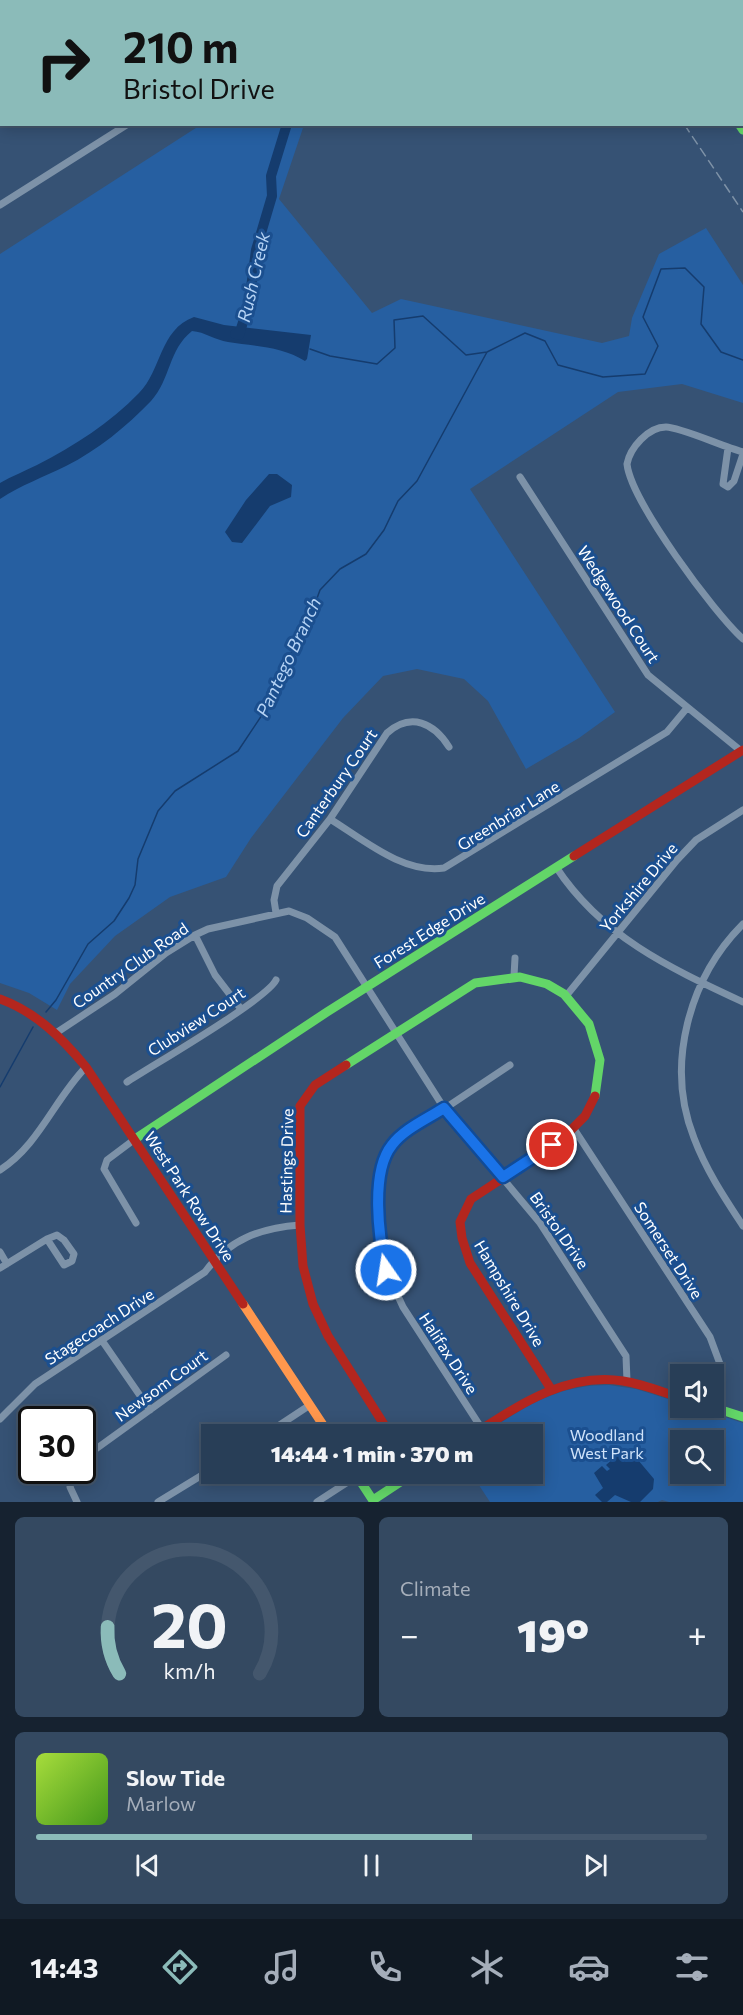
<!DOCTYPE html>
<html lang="en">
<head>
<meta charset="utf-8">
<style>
	body { margin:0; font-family:Commissioner,sans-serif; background:#344961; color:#f1f3f6; height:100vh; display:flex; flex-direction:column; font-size:22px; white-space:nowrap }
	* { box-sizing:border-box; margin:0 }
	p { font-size:20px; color:#a5aeba }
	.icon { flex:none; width:33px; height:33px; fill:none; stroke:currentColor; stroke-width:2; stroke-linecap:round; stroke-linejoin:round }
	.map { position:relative; height:1502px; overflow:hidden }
	.drawer { display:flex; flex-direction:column; gap:15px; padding:15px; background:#162230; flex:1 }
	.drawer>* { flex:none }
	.guide { position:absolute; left:0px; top:0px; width:744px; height:126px; box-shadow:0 3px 15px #0003,0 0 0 2px #44576d; background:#8bbbb9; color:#111; overflow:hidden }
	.controls { position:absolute; left:670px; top:1364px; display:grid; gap:12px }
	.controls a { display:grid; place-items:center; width:54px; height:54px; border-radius:0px; background:#283e57; box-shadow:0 3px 15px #0003,0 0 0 2px #44576d; font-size:30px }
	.speed { position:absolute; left:18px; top:1406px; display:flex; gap:12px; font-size:30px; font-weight:700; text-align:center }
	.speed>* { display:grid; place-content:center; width:78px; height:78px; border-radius:50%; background:#283e57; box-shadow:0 3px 15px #0003,0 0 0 2px #44576d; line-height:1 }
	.speed .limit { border:3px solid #111; border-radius:9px; background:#fff; color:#111 }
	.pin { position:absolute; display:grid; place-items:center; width:51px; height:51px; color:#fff; margin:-26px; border:3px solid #fff; border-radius:50%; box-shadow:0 2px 6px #0007 }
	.me { position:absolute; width:66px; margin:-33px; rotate:347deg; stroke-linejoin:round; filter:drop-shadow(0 0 4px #0008) }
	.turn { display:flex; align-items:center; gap:21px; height:126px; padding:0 24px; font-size:27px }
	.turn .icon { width:78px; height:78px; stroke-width:2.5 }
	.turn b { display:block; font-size:42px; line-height:51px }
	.big { font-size:45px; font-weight:800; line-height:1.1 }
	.drawer .card { flex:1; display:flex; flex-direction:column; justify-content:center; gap:9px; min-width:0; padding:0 21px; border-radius:9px; background:#344961 }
	.drawer .dial { align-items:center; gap:0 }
	.dial svg { height:156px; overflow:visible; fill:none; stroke:#44576d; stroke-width:7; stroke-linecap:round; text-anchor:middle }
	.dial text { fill:#f1f3f6; stroke:none }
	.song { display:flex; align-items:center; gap:18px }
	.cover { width:72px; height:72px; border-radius:9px; background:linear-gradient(135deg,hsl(80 70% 55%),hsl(100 70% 35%)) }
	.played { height:6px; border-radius:3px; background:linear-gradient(90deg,#8bbbb9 65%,#44576d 65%) }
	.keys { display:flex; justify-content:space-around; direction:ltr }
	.heat { display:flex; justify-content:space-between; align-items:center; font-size:33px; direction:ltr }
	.drawer .tiles { flex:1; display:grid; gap:15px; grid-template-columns:1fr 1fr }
	.card:last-child { grid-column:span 2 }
	.trip { position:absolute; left:201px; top:1424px; width:342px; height:60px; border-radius:0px; background:#283e57; box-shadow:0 3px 15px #0003,0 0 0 2px #44576d; font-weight:800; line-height:60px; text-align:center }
	.dock { display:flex; height:96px; justify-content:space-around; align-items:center; background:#101923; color:#a5aeba }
	.dock .icon { width:42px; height:42px }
	.dock .on { color:#8bbbb9 }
	.dock b { font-size:27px; color:#f1f3f6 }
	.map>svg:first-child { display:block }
</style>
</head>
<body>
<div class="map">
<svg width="743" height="1502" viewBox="0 0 743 1502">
	<rect width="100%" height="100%" fill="#365274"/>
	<path fill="#265fa1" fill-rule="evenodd" d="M202,124L304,125L279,199L372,313L401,299L602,343L629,336L632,318L659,254L706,228L743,285V403L682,384L618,392L470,489L615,712L579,738L526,769L488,701L464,679L417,669L383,676L343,718L251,838L226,877L170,897L115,936L70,984L57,1010L29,993L0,983V254Z
		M609,1385L636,1389L681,1403V1407H694L743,1423V1502H669L662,1500L658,1502H490L471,1473H532V1434H483C527,1406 556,1385 609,1385ZM681,1440H714V1473H681Z"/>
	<path fill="#153c6e" d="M194,317L224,325L311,335L307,359L305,361C282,346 253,346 228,342C215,340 205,332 192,331C168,350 171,379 151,401C127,426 98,450 66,466C44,477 21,485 0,499V483C12,476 25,471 37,465C74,446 110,423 139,393C162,370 159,330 194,317Z
		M269,474H277L292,485L291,497L270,506L242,543L232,542L225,532L246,500Z
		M621,1452L628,1459L633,1454L654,1479L653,1489L640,1502H631L615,1495L607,1502H602L595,1495L603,1488L594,1473L602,1466L607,1471L610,1469L606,1465Z"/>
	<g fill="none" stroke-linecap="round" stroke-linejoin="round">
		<path stroke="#153c6e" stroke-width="1.5" d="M310,349L330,356L377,364L395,348L394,320L423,316L466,355L487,352L525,333L545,341L558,365L603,377L645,374L658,346L643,317L661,269L685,268L704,287L701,324L721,352L743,360
			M46,1012L56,1000L88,944L114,921L129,898L135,885L138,859L158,811L175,791L238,751L266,709L274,681L293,650L296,638L308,623L320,590L340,569L366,554L384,530L398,501L417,481L487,352
			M0,1087L33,1027"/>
		<path stroke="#153c6e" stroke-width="10" d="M515,0V2
			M235,334L239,335L249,303L256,250L272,196L271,176L287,124"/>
		<path stroke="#7d92a8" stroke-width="7" d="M208,0L209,2
			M0,2H2
			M170,2L173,0
			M0,81L2,80
			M0,205L128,124
			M728,448L723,484L728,487L734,481L743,454
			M743,452C724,447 680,427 666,427C648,427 630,448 627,464C631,501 714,613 743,639
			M520,477L648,675L741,751
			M330,819C364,840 403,874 444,868L667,732L687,708
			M556,867C602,937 670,968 743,1002
			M276,913L274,900L277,886L330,819L387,733C411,712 434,723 449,747
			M743,924C689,978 665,1065 694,1138C706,1170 724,1197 743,1226
			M195,935L215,975L241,1009
			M514,976L515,958
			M566,996L677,860L696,840L743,810
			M56,1033L115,994L166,953L195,935L208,929L289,911L307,918L335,937L444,1108L540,1223L626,1356L627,1381
			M127,1082C153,1065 266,1000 276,980
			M574,1129L710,1337L720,1364L714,1392
			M135,1139L107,1160L104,1169L136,1223
			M0,1170C39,1145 54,1100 86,1067
			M0,1252L7,1264
			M0,1268L47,1239L57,1235L64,1240L74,1254L72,1261L64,1265L47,1239
			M103,1342L150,1410
			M0,1419L35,1384L205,1272C229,1239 261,1228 300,1225
			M482,1429L403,1307L386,1270L380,1241V1173L384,1156L393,1143L510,1065
			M266,1434L310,1405
			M82,1459L226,1355
			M75,1470L70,1487L77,1502
			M158,1502L212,1469
			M317,1502L357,1476"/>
		<path stroke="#63d668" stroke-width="9" d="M647,0L648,2
			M739,124L743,130
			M346,1065L475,983L520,977L547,984L564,994L589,1024L600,1060L595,1096
			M135,1139L327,1012L574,856
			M712,1407L743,1417
			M355,1473L374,1502
			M373,1500L414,1473"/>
		<path stroke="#ff974d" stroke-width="9" d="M243,1304L329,1434"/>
		<path stroke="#b3261e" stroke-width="9" d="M574,856L743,750
			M0,999C36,1012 62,1038 86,1067L243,1304
			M346,1065L315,1085L300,1106V1225L303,1266L313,1304L328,1336L390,1434
			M551,1389L470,1263L462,1238L460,1222L471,1199L561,1140L585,1116L595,1096
			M474,1434C519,1405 567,1372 623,1381C643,1384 662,1392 681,1398"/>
		<path stroke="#7e92a7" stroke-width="1.5" stroke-dasharray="10 4.5" stroke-linecap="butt" d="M586,0L588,2
			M684,124L743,212"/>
	</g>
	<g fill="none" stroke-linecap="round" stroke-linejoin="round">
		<g stroke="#114b97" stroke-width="15">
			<path id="route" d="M386,1270C379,1238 370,1172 392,1145C404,1129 427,1119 444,1108L503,1177L552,1145"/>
		</g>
		<use href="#route" stroke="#1a73e8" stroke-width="10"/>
	</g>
	<g text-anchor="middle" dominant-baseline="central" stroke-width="6" stroke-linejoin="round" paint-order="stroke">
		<g font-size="16" fill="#fff" stroke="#1b4f8f">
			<text transform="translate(619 604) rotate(57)">Wedgewood Court</text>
			<text transform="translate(336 783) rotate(-55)">Canterbury Court</text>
			<text transform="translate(508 815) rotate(-32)">Greenbriar Lane</text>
			<text transform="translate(638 887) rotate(-50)">Yorkshire Drive</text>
			<text transform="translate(429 930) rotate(-32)">Forest Edge Drive</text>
			<text transform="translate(130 965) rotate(-35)">Country Club Road</text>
			<text transform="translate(196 1021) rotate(-33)">Clubview Court</text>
			<text transform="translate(286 1161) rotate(-89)">Hastings Drive</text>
			<text transform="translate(190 1196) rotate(57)">West Park Row Drive</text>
			<text transform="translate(560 1230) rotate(55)">Bristol Drive</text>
			<text transform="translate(669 1250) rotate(57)">Somerset Drive</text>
			<text transform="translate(510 1293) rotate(59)">Hampshire Drive</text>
			<text transform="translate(99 1326) rotate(-33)">Stagecoach Drive</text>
			<text transform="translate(449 1353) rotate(57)">Halifax Drive</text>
			<text transform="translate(161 1385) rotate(-36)">Newsom Court</text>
		</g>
		<g font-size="16" fill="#cfe3fa" stroke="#1b4f8f">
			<text x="607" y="1434">Woodland<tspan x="607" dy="18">West Park</tspan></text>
		</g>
		<g font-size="18" font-style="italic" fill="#b5d3f5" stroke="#1b4f8f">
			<text transform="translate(253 277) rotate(-77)">Rush Creek</text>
			<text transform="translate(288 657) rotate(-65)">Pantego Branch</text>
		</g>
	</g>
</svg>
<div class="controls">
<a><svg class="icon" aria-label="sound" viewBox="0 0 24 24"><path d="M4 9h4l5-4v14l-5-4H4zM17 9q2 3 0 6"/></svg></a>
<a><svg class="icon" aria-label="search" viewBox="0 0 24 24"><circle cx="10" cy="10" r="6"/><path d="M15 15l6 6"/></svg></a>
</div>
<div class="speed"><div class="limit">30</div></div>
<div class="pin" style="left:552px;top:1145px;background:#d93025"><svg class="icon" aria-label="arrive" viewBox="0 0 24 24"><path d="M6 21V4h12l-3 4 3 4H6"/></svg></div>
<svg class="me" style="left:386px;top:1270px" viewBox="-20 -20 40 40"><circle r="17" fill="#1a73e8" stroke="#fff" stroke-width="3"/><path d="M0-11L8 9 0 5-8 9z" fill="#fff"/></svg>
<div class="trip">14:44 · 1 min · 370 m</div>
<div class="guide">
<div class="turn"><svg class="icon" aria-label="right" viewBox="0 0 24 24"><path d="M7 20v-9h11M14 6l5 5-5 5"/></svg><div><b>210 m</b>Bristol Drive</div></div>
</div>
</div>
<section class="drawer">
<div class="tiles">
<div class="card dial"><svg viewBox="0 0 100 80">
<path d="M14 69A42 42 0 1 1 86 69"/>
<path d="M14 69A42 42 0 0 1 8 45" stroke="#8bbbb9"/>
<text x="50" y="56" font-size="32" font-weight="700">20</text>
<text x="50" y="72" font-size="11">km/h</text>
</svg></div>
<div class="card"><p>Climate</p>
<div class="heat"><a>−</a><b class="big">19°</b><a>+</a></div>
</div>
<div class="card">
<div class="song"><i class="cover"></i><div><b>Slow Tide</b><p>Marlow</p></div></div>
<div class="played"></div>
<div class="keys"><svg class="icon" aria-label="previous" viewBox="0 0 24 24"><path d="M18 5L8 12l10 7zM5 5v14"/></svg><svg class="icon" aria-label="pause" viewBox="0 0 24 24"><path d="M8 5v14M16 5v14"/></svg><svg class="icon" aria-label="next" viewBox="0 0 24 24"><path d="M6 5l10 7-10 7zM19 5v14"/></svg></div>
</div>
</div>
</section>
<nav class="dock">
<b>14:43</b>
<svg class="icon on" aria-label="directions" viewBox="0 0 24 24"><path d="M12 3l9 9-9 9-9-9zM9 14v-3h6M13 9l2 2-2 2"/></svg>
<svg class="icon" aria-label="music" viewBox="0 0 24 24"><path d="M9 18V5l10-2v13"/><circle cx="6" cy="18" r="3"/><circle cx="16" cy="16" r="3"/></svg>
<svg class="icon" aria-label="phone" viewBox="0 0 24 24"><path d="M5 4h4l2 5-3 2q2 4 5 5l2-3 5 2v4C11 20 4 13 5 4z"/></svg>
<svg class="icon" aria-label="climate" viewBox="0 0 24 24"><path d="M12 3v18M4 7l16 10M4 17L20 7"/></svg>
<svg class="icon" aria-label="car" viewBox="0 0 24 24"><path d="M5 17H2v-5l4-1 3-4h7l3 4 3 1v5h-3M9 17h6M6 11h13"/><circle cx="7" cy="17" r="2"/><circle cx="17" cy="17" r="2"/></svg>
<svg class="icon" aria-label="filters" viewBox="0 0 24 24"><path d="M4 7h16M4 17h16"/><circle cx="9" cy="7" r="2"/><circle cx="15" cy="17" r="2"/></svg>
</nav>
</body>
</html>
